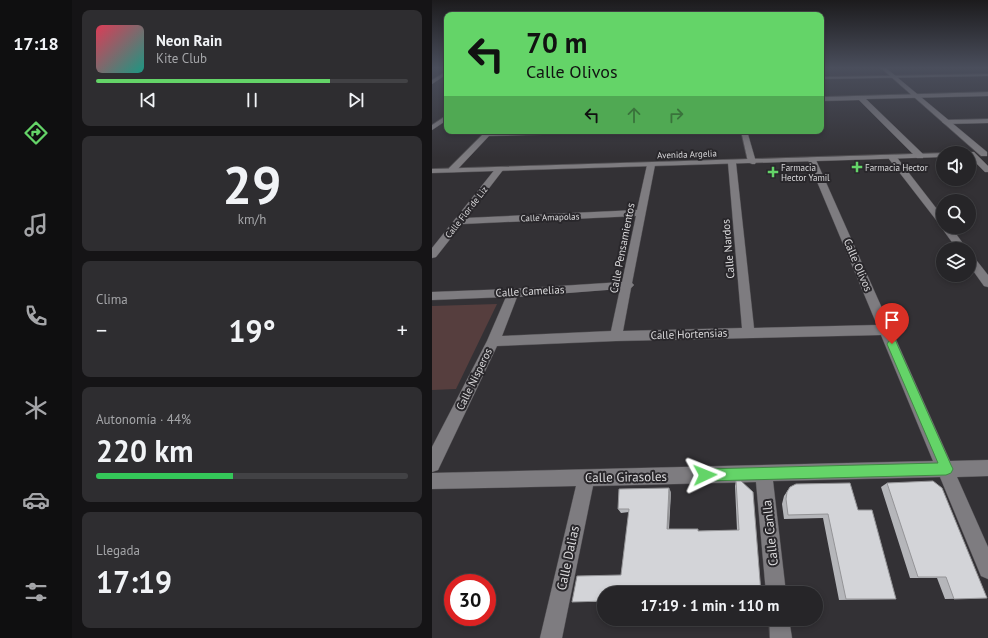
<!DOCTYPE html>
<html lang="es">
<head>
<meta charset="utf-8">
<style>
	body { margin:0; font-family:"PT Sans",sans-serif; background:#2e2d30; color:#f1f3f6; height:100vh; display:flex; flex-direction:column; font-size:15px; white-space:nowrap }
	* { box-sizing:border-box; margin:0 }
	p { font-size:13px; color:#a4a5a8 }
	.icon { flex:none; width:22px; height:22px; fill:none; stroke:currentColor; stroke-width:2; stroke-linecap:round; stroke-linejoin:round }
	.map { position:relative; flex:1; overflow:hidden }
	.sheet { display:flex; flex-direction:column; gap:10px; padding:10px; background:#151416; width:360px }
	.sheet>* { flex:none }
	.guide { position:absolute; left:12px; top:12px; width:380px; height:122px; border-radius:8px; box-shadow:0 2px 6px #0003,0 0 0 1px #424245; background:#64d468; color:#111; overflow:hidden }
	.tools { position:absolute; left:504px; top:146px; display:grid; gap:8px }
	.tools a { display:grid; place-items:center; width:40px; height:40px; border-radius:50%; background:#262528; box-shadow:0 2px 6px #0003,0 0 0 1px #424245; font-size:20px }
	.speed { position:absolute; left:12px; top:574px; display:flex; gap:8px; font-size:20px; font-weight:700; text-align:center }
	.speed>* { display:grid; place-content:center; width:52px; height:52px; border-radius:50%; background:#262528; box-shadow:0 2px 6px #0003,0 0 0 1px #424245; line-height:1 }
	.speed .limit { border:6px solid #d22; background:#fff; color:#111 }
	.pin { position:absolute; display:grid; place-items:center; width:34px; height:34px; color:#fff; margin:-41px -17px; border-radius:50% 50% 50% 0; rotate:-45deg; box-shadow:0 0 4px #0007 }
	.pin .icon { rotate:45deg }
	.me { position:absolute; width:44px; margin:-22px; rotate:88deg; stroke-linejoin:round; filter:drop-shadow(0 0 3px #0008) }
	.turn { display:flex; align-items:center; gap:14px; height:84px; padding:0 16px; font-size:18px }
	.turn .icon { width:52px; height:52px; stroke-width:2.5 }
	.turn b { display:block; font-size:28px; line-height:34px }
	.lanes { display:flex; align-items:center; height:38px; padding:0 16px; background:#0003; justify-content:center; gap:20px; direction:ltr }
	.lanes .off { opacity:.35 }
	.big { font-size:30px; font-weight:600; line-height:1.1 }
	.sheet .card { flex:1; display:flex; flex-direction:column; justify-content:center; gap:6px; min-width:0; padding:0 14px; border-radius:8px; background:#2e2d30 }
	.sheet .dial { align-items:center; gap:0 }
	.dial b { font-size:52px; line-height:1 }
	.song { display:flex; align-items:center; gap:12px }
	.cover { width:48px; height:48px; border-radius:6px; background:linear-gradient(135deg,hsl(350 70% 55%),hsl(170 70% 35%)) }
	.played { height:4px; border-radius:2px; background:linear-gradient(90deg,#64d468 75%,#424245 75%) }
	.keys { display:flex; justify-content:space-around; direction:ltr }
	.heat { display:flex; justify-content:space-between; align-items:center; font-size:22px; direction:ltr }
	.charge { height:6px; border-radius:3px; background:linear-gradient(90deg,#34c759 44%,#424245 0) }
	.trip { position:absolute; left:165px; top:586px; width:226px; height:40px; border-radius:20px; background:#262528; box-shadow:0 2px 6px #0003,0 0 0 1px #424245; font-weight:600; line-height:40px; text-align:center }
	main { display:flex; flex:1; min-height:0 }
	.tab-bar { display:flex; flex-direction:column; width:72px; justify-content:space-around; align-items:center; background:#0f0f10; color:#a4a5a8 }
	.tab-bar .icon { width:28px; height:28px }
	.tab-bar .selected { color:#64d468 }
	.tab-bar b { font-size:18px; color:#f1f3f6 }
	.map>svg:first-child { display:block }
</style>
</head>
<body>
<main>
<nav class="tab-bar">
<b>17:18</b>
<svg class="icon selected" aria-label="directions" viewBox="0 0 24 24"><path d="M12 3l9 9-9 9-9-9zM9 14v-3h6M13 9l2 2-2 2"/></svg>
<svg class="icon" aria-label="music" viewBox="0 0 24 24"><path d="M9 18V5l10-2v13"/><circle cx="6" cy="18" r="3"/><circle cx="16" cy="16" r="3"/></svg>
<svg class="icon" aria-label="phone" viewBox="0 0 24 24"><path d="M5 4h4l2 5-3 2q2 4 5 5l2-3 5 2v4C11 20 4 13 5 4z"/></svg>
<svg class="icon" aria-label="climate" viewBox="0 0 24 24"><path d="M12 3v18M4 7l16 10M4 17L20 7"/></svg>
<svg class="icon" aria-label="car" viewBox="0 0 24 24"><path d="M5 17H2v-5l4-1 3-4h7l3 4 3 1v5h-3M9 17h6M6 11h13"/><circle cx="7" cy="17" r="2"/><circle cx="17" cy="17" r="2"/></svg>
<svg class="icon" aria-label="filters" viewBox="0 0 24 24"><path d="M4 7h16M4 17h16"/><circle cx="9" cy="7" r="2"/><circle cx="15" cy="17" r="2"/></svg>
</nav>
<section class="sheet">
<div class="card">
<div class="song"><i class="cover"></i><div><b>Neon Rain</b><p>Kite Club</p></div></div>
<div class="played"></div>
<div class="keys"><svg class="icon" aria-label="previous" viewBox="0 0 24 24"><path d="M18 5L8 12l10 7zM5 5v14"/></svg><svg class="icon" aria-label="pause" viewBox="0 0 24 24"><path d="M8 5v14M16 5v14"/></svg><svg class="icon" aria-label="next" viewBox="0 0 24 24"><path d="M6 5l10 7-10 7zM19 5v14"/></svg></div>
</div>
<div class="card dial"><b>29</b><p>km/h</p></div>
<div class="card"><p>Clima</p>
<div class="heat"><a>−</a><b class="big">19°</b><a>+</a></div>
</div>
<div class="card"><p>Autonomía · 44%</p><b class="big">220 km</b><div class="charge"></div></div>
<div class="card"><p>Llegada</p><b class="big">17:19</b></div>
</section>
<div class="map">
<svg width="556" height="638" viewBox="0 0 556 638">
	<rect width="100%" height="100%" fill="#333135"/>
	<path fill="#563e3e" d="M65,304L24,389L0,390V306Z"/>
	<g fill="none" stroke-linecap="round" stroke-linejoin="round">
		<g stroke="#514f52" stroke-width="1">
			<path id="minor" d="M556,74V76L389,79V77Z
				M556,92V96L434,99L491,154V158H485L427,100L389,101V97Z
				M15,115V120L0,130V125Z
				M556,119V123L513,124L510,122L513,120Z
				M54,131L61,132L171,131L168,133L57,136L23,172H17V168Z
				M309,131H315L324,162L323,164H320L316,162Z
				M457,155H463L511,217V227H519L535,249H525L509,227L510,226L508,225L457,159Z
				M377,158H383L384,160L518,461L556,460V476L525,477L556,547V579L549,576L508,477L341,481L354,593H334L324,482L161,486L130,638H108L144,486L0,489V473L501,461L449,335L184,341L65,346L6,470L0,472V447L55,341L74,297L0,300V292L81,289L190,282L204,216L30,224L4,257L0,258V248L64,168H67L71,170L34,218L205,210L215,165L219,163H222L223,165L200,283L202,285L199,288L191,331L310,328L296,163L300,161L304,163L322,328L445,325L376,160ZM188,289L179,331L70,336L85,297Z
				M537,255L541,256L556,275V287L552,286L537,265Z
				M337,619H357L360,638H338Z"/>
		</g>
		<g stroke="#514f52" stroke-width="1">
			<path id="tertiary" d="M449,68H454L555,152V156H549Z
				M15,71V74L0,84V80Z
				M536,152H542L556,166V172H553L537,156Z
				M511,153V157L0,173V169Z"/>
		</g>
		<use href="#minor" fill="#7e7c80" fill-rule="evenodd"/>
		<use href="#tertiary" fill="#7e7c80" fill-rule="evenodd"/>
	</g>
	<path fill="#b5b6ba" d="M304,481L329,593H172V602H140L189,575L197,512L189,513L186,509L239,492L237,529L266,531L305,530L303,486Z
		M455,483L555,598L513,599L505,578H478L449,487Z
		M358,487L426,510L464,599L407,600L391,518L352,519L350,504L352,496Z"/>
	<path fill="#949497" d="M237,488L239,492L236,532L235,529Z"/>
	<path fill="#d3d4d8" stroke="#949497" d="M304,481H309L321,492L329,593H172V601L140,602L145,576L189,575L197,509H186L187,489L237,488L235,529H266V531L307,530Z
		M501,481L510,488L555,598L522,599L514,577H486L455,483Z
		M418,483L426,510H440L464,599H414L396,514L356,515L354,499L355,492L358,487L364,484Z"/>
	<linearGradient id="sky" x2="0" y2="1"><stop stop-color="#1c1b1d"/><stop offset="0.43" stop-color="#4a4e5c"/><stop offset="1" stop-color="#4a4e5c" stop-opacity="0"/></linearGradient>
	<rect width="556" height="158" fill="url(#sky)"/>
	<path fill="#64d468" stroke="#418a44" d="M460,340L464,341L465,344L519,465L521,469L519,473L514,475L273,481L268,480L266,475L268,471L273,469L506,463L455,344L457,341Z"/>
	<g fill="#64d468" stroke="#29272b" stroke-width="1.5">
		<path d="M423 161h4v4h4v4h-4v4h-4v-4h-4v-4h4z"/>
		<path d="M339 166h4v4h4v4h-4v4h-4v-4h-4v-4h4z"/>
	</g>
	<g text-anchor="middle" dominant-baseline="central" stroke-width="4" stroke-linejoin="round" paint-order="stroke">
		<g font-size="9" fill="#dbdadc" stroke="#29272b">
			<text transform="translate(255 154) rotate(-2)">Avenida Argelia</text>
			<text transform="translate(34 212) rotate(-52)">Calle Flor de Liz</text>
			<text transform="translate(118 217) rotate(-2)">Calle Amapolas</text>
		</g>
		<g font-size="9" fill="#dbdadc" stroke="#29272b" text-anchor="start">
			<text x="349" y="167">Farmacia<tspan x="349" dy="10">Hector Yamil</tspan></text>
			<text x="433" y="167">Farmacia Hector</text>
		</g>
		<g font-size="11" fill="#dbdadc" stroke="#29272b">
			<text transform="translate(190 248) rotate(-79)">Calle Pensamientos</text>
			<text transform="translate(296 249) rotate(-95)">Calle Nardos</text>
			<text transform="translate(426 265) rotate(67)">Calle Olivos</text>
			<text transform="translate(98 291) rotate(-3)">Calle Camelias</text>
			<text transform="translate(257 334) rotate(-2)">Calle Hortensias</text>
			<text transform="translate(42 379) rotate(-64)">Calle Nísperos</text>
		</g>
		<g font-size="13" fill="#dbdadc" stroke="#29272b">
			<text transform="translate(194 477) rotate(-1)">Calle Girasoles</text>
			<text transform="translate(338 533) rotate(-96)">Calle Canlla</text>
			<text transform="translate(136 558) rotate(-78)">Calle Dalias</text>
		</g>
	</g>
</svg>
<div class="tools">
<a><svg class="icon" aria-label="sound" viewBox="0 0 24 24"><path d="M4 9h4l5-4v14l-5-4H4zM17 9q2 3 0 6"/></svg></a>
<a><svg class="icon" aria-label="search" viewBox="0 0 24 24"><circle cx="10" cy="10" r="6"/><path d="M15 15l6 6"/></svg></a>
<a><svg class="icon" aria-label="layers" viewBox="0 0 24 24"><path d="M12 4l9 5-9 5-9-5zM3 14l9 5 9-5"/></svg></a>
</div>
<div class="speed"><div class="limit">30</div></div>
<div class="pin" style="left:460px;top:344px;background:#d93025"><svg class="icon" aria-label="arrive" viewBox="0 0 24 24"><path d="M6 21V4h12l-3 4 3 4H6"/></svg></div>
<svg class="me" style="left:273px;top:475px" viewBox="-20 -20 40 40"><path d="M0-17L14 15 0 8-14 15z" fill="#64d468" stroke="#fff" stroke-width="4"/></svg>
<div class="trip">17:19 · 1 min · 110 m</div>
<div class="guide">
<div class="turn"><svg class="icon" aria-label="left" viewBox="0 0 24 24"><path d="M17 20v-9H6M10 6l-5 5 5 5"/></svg><div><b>70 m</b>Calle Olivos</div></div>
<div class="lanes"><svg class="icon" aria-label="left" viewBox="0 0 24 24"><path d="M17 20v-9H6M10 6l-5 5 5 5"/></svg><svg class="icon off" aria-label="ahead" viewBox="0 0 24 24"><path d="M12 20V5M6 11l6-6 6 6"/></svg><svg class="icon off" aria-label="right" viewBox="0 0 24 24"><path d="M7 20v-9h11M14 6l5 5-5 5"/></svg></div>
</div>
</div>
</main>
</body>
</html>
